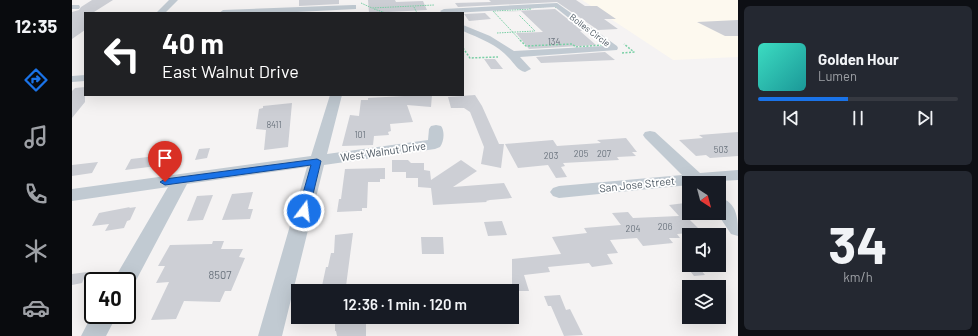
<!DOCTYPE html>
<html lang="en">
<head>
<meta charset="utf-8">
<style>
	body { margin:0; font-family:Barlow,sans-serif; background:#242831; color:#f1f3f6; height:100vh; display:flex; flex-direction:column; font-size:15px; white-space:nowrap }
	* { box-sizing:border-box; margin:0 }
	p { font-size:13px; color:#9ea1a6 }
	.icon { flex:none; width:22px; height:22px; fill:none; stroke:currentColor; stroke-width:2; stroke-linecap:round; stroke-linejoin:round }
	.map { position:relative; flex:1; overflow:hidden }
	.panel { display:flex; flex-direction:column; gap:6px; padding:6px; background:#0d0f14; width:240px }
	.panel>* { flex:none }
	.banner { position:absolute; left:12px; top:12px; width:380px; height:84px; border-radius:0px; box-shadow:0 4px 16px #0002; background:#202124; color:#fff; overflow:hidden }
	.needle { width:26px; rotate:144deg }
	.fabs { position:absolute; left:610px; top:176px; display:grid; gap:8px }
	.fabs a { display:grid; place-items:center; width:44px; height:44px; border-radius:0px; background:#171b24; box-shadow:0 4px 16px #0002; font-size:20px }
	.speed { position:absolute; left:12px; top:272px; display:flex; gap:8px; font-size:20px; font-weight:700; text-align:center }
	.speed>* { display:grid; place-content:center; width:52px; height:52px; border-radius:50%; background:#171b24; box-shadow:0 4px 16px #0002; line-height:1 }
	.speed .limit { border:2px solid #111; border-radius:6px; background:#fff; color:#111 }
	.pin { position:absolute; display:grid; place-items:center; width:34px; height:34px; color:#fff; margin:-41px -17px; border-radius:50% 50% 50% 0; rotate:-45deg; box-shadow:0 0 4px #0007 }
	.pin .icon { rotate:45deg }
	.me { position:absolute; width:44px; margin:-22px; rotate:15deg; stroke-linejoin:round; filter:drop-shadow(0 0 3px #0008) }
	.turn { display:flex; align-items:center; gap:14px; height:84px; padding:0 12px; font-size:18px }
	.turn .icon { width:52px; height:52px; stroke-width:2.5 }
	.turn b { display:block; font-size:28px; line-height:34px }
	.panel .card { flex:1; display:flex; flex-direction:column; justify-content:center; gap:6px; min-width:0; padding:0 14px; border-radius:6px; background:#242831 }
	.panel .dial { align-items:center; gap:0 }
	.dial b { font-size:52px; line-height:1 }
	.song { display:flex; align-items:center; gap:12px }
	.cover { width:48px; height:48px; border-radius:6px; background:linear-gradient(135deg,hsl(170 70% 55%),hsl(180 70% 35%)) }
	.played { height:4px; border-radius:2px; background:linear-gradient(90deg,#1a73e8 45%,#363941 45%) }
	.keys { display:flex; justify-content:space-around; direction:ltr }
	.trip { position:absolute; left:219px; top:284px; width:228px; height:40px; border-radius:0px; background:#171b24; box-shadow:0 4px 16px #0002; font-weight:600; line-height:40px; text-align:center }
	main { display:flex; flex:1; min-height:0 }
	.dock { display:flex; flex-direction:column; width:72px; justify-content:space-around; align-items:center; background:#090b0e; color:#9ea1a6 }
	.dock .icon { width:28px; height:28px }
	.dock .current { color:#1a73e8 }
	.dock b { font-size:18px; color:#f1f3f6 }
	.map>svg:first-child { display:block }
</style>
</head>
<body>
<main>
<nav class="dock">
<b>12:35</b>
<svg class="icon current" aria-label="directions" viewBox="0 0 24 24"><path d="M12 3l9 9-9 9-9-9zM9 14v-3h6M13 9l2 2-2 2"/></svg>
<svg class="icon" aria-label="music" viewBox="0 0 24 24"><path d="M9 18V5l10-2v13"/><circle cx="6" cy="18" r="3"/><circle cx="16" cy="16" r="3"/></svg>
<svg class="icon" aria-label="phone" viewBox="0 0 24 24"><path d="M5 4h4l2 5-3 2q2 4 5 5l2-3 5 2v4C11 20 4 13 5 4z"/></svg>
<svg class="icon" aria-label="climate" viewBox="0 0 24 24"><path d="M12 3v18M4 7l16 10M4 17L20 7"/></svg>
<svg class="icon" aria-label="car" viewBox="0 0 24 24"><path d="M5 17H2v-5l4-1 3-4h7l3 4 3 1v5h-3M9 17h6M6 11h13"/><circle cx="7" cy="17" r="2"/><circle cx="17" cy="17" r="2"/></svg>
</nav>
<div class="map">
<svg width="666" height="336" viewBox="0 0 666 336">
	<rect width="100%" height="100%" fill="#f5f3f3"/>
	<path fill="#fdf9ef" d="M510,0H666V57L601,60Z"/>
	<path fill="#cdcfd5" d="M20,0H41L22,12L13,13V30L0,39V12L7,10L9,7Z
		M227,0H267V4L227,6Z
		M296,0H323L324,2L351,1L355,10L297,13Z
		M417,0H504L513,6H525L544,19H532L546,29L526,30L485,2L386,7L383,3L419,2Z
		M483,9L511,31H508L524,45L457,49L444,33L471,32L449,11L418,12Z
		M413,13L419,19L397,21L392,14Z
		M666,20V36H653L625,22Z
		M533,52L543,60L469,63L464,57Z
		M412,59H423L431,69H419Z
		M13,87V102L0,118V91L3,88Z
		M332,95H360L359,107L335,105L341,122L318,124L319,131L316,132L317,135L302,136L301,145L270,146L278,115L287,116L289,100H296V98L332,96Z
		M403,95L410,106L427,144H432L429,168L409,164L412,147L398,112L392,108H379L376,97Z
		M220,103L216,147L192,150L194,130L184,129L187,109L191,108V106Z
		M666,132V156L638,158L634,155L624,156L607,140L631,138L627,135Z
		M554,138L565,152H560L564,156L545,157L547,160L491,163L493,166L489,167L495,177L484,178L476,165L446,168L433,144L481,140L485,146L529,143L525,140Z
		M93,147L85,166L53,170L59,159L76,157L80,149Z
		M138,148L135,158L123,160L127,149Z
		M320,160H336L339,163H352V170L358,171L359,180L389,160L405,171L381,187L432,183L440,198L418,200L414,201L415,202L361,205L359,188L346,187V178H334V172H320Z
		M26,162L20,173L0,176V165Z
		M313,168V179H308V182H296L295,208H290V211H286L265,212L267,199H269L273,169Z
		M181,192L176,209H181L178,219L150,220L160,194Z
		M141,195L131,220L115,221L125,196Z
		M613,203L617,208V213H622L627,219L618,220L630,232L605,234L608,238H597L601,243L571,246L565,238L538,240L546,253L535,254L541,264L520,267L517,263L476,267L478,272L452,275L457,291H440V259L489,254L480,237L515,233L512,228L549,225L540,213L556,212L561,218L607,216L597,205Z
		M58,207L57,208L64,207L58,220L55,221L52,228L33,231L37,224L20,226L27,213Z
		M430,221L435,235L416,236L412,222Z
		M281,233L274,286H250L254,267H256L259,253H262L263,235Z
		M349,237H371L372,254H350Z
		M141,241H152L149,249H171L167,257L173,258L159,291H153L148,302L112,301L104,319L79,320L97,282L84,283L93,266H86L98,245L140,244Z
		M625,265L633,275L622,276L614,266Z
		M15,272L10,283L0,285V274Z
		M488,295L494,310L498,309L511,335L492,336L479,306H476L472,296Z
		M263,317H294V336H265L264,331H263Z"/>
	<g fill="none" stroke-linecap="round" stroke-linejoin="round">
		<path stroke="#7ad0a6" stroke-width="1" stroke-dasharray="1.5 1" stroke-linecap="butt" d="M289,3L300,8L362,5
			M342,7L345,13
			M302,9L314,13
			M425,33L463,31L447,15
			M449,41L421,11L459,9L457,8L480,6L486,8L528,41"/>
		<path stroke="#7ad0a6" stroke-width="1.5" stroke-dasharray="2 1.5" stroke-linecap="butt" d="M448,40L454,46L500,44L504,47L531,45V43L527,40
			M391,48L398,58L426,57
			M550,53L562,52L552,44"/>
		<path fill="#c1cad2" fill-rule="evenodd" d="M97,0H106L93,13H84Z
			M485,3L545,46L546,48L545,50L448,57L459,69L453,72C446,71 442,63 437,58C426,45 407,38 391,31V25L418,36L442,51L532,46L483,7L381,13H370L368,11L372,9Z
			M0,5H7L8,7L7,9H0Z
			M281,5H284V9L205,13H147L151,10Z
			M13,75V81L0,82V76Z
			M258,95H270L255,154L356,140L357,129L359,126L364,125L369,126C373,131 372,142 368,147L363,149L252,165L210,336H186L235,167L115,184L60,288L55,289V281H41L96,187L0,201V189L239,156Z
			M578,131L583,132L628,173L666,170V180L617,183V185L487,198L481,196L478,192L481,188L487,186L610,175L573,138L571,135L573,132Z
			M647,197C666,203 666,219 666,236L659,234L645,213H647Z
			M21,313V315H45L34,336H9Z"/>
	</g>
	<path fill="#1a73e8" stroke="#114b97" d="M245,159L249,161L237,211L235,214H228L226,211L239,165L93,185L88,182L93,179Z"/>
	<g text-anchor="middle" dominant-baseline="central" stroke-width="3.5" stroke-linejoin="round" paint-order="stroke">
		<g font-size="9" fill="#4a5661" stroke="#fff">
			<text transform="translate(518 30) rotate(37)">Bolles Circle</text>
		</g>
		<g font-size="9" fill="#6b747e">
			<text x="482" y="41">134</text>
			<text x="202" y="124">8411</text>
			<text x="288" y="134">101</text>
			<text x="649" y="149">503</text>
			<text x="509" y="153">205</text>
			<text x="532" y="153">207</text>
			<text x="479" y="155">203</text>
			<text x="593" y="226">206</text>
			<text x="561" y="228">204</text>
		</g>
		<g font-size="11" fill="#4a5661" stroke="#fff">
			<text transform="translate(311 151) rotate(-8)">West Walnut Drive</text>
			<text transform="translate(565 184) rotate(-6)">San Jose Street</text>
		</g>
		<g font-size="11" fill="#6b747e">
			<text x="148" y="274">8507</text>
		</g>
	</g>
</svg>
<div class="fabs">
<a><svg class="needle" viewBox="-14 -14 28 28"><path d="M0-13l5 13h-10z" fill="#e53935"/><path d="M0 13l5-13h-10z" fill="#9ea1a6"/></svg></a>
<a><svg class="icon" aria-label="sound" viewBox="0 0 24 24"><path d="M4 9h4l5-4v14l-5-4H4zM17 9q2 3 0 6"/></svg></a>
<a><svg class="icon" aria-label="layers" viewBox="0 0 24 24"><path d="M12 4l9 5-9 5-9-5zM3 14l9 5 9-5"/></svg></a>
</div>
<div class="speed"><div class="limit">40</div></div>
<div class="pin" style="left:93px;top:182px;background:#d93025"><svg class="icon" aria-label="arrive" viewBox="0 0 24 24"><path d="M6 21V4h12l-3 4 3 4H6"/></svg></div>
<svg class="me" style="left:232px;top:211px" viewBox="-20 -20 40 40"><circle r="17" fill="#1a73e8" stroke="#fff" stroke-width="3"/><path d="M0-11L8 9 0 5-8 9z" fill="#fff"/></svg>
<div class="trip">12:36 · 1 min · 120 m</div>
<div class="banner">
<div class="turn"><svg class="icon" aria-label="left" viewBox="0 0 24 24"><path d="M17 20v-9H6M10 6l-5 5 5 5"/></svg><div><b>40 m</b>East Walnut Drive</div></div>
</div>
</div>
<section class="panel">
<div class="card">
<div class="song"><i class="cover"></i><div><b>Golden Hour</b><p>Lumen</p></div></div>
<div class="played"></div>
<div class="keys"><svg class="icon" aria-label="previous" viewBox="0 0 24 24"><path d="M18 5L8 12l10 7zM5 5v14"/></svg><svg class="icon" aria-label="pause" viewBox="0 0 24 24"><path d="M8 5v14M16 5v14"/></svg><svg class="icon" aria-label="next" viewBox="0 0 24 24"><path d="M6 5l10 7-10 7zM19 5v14"/></svg></div>
</div>
<div class="card dial"><b>34</b><p>km/h</p></div>
</section>
</main>
</body>
</html>
